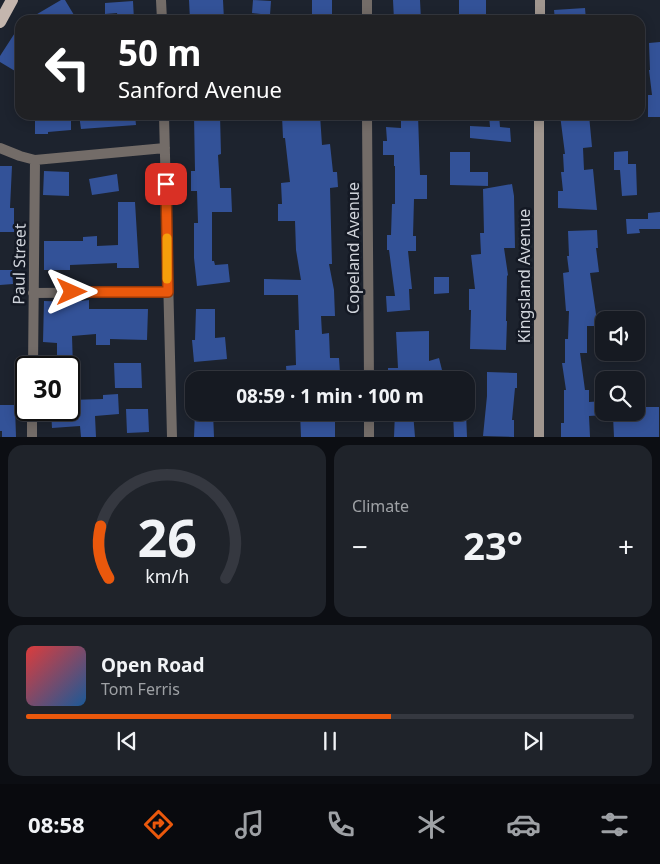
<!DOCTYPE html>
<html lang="en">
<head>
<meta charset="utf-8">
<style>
	body { margin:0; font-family:"Noto Sans",sans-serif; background:#1f232a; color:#f1f3f6; height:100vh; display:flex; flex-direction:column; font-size:19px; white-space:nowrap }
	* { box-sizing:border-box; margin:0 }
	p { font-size:16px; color:#9ea1a5 }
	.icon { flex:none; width:28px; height:28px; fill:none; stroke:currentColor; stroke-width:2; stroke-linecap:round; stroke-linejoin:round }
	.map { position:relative; height:437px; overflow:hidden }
	.sheet { display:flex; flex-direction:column; gap:8px; padding:8px; background:#0c0e13; flex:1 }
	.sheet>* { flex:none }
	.guide { position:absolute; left:15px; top:15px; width:630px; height:105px; border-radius:15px; box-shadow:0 2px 12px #0003,0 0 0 1px #353840; background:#202124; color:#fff; overflow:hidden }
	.buttons { position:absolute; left:595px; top:311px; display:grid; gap:10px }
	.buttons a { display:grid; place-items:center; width:50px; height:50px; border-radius:10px; background:#161a22; box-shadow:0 2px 12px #0003,0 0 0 1px #353840; font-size:25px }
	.speed { position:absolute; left:15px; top:356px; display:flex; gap:10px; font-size:25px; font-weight:700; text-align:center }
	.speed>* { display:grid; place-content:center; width:65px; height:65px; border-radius:50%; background:#161a22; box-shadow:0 2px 12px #0003,0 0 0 1px #353840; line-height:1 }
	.speed .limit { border:2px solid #111; border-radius:8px; background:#fff; color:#111 }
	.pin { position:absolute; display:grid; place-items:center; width:42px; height:42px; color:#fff; margin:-21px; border-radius:10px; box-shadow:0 2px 8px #0006 }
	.me { position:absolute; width:55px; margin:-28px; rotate:90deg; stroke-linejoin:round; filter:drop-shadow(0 0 4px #0008) }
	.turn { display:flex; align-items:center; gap:18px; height:105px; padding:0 20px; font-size:22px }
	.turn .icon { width:65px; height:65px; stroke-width:2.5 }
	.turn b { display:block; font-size:35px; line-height:42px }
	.big { font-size:38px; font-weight:700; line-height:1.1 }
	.sheet .widget { flex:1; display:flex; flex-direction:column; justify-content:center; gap:8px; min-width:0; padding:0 18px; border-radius:15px; background:#1f232a }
	.sheet .dial { align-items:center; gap:0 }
	.dial svg { height:130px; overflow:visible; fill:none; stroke:#353840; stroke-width:7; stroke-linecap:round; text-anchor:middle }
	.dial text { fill:#f1f3f6; stroke:none }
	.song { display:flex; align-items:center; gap:15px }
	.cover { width:60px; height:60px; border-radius:8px; background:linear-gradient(135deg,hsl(0 70% 55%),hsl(210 70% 35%)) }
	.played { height:5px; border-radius:2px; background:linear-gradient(90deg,#ea580c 60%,#353840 60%) }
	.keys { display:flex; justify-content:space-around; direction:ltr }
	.heat { display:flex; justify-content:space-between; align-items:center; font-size:28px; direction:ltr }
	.sheet .tiles { flex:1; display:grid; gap:8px; grid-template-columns:1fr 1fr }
	.widget:last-child { grid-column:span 2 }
	.trip { position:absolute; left:185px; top:371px; width:290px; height:50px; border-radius:15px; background:#161a22; box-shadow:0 2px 12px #0003,0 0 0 1px #353840; font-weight:700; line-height:50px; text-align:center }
	.dock { display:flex; height:80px; justify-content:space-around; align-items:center; background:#090a0e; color:#9ea1a5 }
	.dock .icon { width:35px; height:35px }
	.dock .active { color:#ea580c }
	.dock b { font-size:22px; color:#f1f3f6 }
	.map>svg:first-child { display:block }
</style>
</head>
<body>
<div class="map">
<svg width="660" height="437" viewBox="0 0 660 437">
	<rect width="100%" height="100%" fill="#1d232e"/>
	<path fill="#335298" d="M61,0H65L77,20H27Z
		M189,0H223L224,20H190Z
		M253,0L271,1L270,15L252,13Z
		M312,0H332V20H312Z
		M393,0H420L421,20H394Z
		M459,0H486V20H473V15H459Z
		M133,1L134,20H118L117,13L105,14V3Z
		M585,8L586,20H555L554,10Z
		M20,25V74L0,62V56Z
		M660,42V117H648V95H652L649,70H650L649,43Z
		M35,115H71V130L48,132V134H35Z
		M79,115H135L136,125L81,129Z
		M194,115H220L221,154L218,155L220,188H231L232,212H212V261H214L215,265L228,264L230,282L197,286L194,258V223H198L197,191H191V171H195Z
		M297,115H320L322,145L330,144L333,172H337L338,187L330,188L332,264H329L334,290L335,316H321L322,334L329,333L330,358H339L340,373L320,374V380H287L286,366L296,365L295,330H299L298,295H264V279L301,280L296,250L295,221H278V204H282L281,183L290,182L285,138H283L282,116Z
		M401,115H418L420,175H427V199H414L413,236H416V251H408L412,289H409L410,310L387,312L386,296H395L389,250H387V235H391L392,204H395V166H394V155H383V141H387L386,127L401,128Z
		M489,115H499L500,127L510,128L511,142L470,138V126L490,127Z
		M560,115H589L592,147L583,148L584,170L593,169L597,210L558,208V191H563L561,172H564L563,154H565Z
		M628,151V164H636L637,195L622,196L620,170H614V152Z
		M450,152H470V172H488V186L450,185Z
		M0,166H12L10,208H14V232H0Z
		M44,171L69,172V196L43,195Z
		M117,174L119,191L92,195L89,179Z
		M512,184L514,196L515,248H504L508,275L507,276L506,321H507L506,350L470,349L471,310H469V289H475L471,255L481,254L480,233H484L483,189Z
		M118,202H135L139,268H117V263L70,265V270H44V241H83V237L97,236V246L118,245Z
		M660,212V229H639L640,233L627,234L626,219H648V213Z
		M597,230L598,248H596L599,272L590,273L596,314V326H587V353H580L585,390H589V402L604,401V415L589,416L590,437H561V423H564V390H566L562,363H565V339H568L569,311H566L563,273L569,272L567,256H569L568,231Z
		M0,270H12L13,284L0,285Z
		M434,277H449V293L434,294Z
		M89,300V309H148L147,340L110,339V345H96V334L72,336L73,368H61L60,361H57V343L43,342L44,301L70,302Z
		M196,309H215V338L225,337L227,359L194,362L192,340H195Z
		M429,331V361L439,358L442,370L417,376V380H388V368H398L396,332Z
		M114,363H141L142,388H115Z
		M487,372L517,373V388H515L512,420H514V437L483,436L487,396Z
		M118,394L119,414L95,416L96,437H81L80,426L52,428L51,410H69V400L103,399V395Z
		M0,405H15L16,437H2V431H0Z
		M645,407H659V437H614L613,416L645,415Z
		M126,409H148L149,432L127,433Z
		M195,412H213L214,437H194Z
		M300,412H335V437H301Z
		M395,412H413L415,437H394Z
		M453,412H466L467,437H454Z"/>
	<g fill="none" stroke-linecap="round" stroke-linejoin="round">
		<path stroke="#736c68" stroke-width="10" d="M161,0L162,20
			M367,0V20
			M164,115L172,437
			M367,115L369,380
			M0,148L20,156L35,160L165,148
			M33,293L168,292
			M33,368L35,160
			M369,412V437
			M32,437V410"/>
		<path stroke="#a0968f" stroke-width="10" d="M540,20V0
			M539,437V115"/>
		<path stroke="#c4b6ae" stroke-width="12" d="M0,22L12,0"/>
	</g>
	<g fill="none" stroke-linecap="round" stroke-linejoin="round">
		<g stroke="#983908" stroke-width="12">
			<path id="route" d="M72,292H168L166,184"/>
		</g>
		<use href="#route" stroke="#ea580c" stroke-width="9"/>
		<path stroke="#f59e0b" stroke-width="9" d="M167,238V279"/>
	</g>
	<g text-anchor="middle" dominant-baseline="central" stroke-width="5" stroke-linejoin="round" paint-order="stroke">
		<g font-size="16" fill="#d0d4db" stroke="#141924">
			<text transform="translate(353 248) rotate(-90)">Copeland Avenue</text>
			<text transform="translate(19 264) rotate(-89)">Paul Street</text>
			<text transform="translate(524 276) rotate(-90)">Kingsland Avenue</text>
		</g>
	</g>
</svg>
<div class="buttons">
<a><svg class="icon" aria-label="sound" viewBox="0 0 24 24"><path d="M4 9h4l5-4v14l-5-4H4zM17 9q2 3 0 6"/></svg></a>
<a><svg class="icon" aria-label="search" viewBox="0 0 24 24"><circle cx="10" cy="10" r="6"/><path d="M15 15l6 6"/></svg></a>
</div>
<div class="speed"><div class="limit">30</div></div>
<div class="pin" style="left:166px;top:184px;background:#d93025"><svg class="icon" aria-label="arrive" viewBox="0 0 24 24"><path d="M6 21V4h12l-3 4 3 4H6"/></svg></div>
<svg class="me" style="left:72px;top:292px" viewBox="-20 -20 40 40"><path d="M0-17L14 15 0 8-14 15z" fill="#ea580c" stroke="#fff" stroke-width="4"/></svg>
<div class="trip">08:59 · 1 min · 100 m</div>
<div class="guide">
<div class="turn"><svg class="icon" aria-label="left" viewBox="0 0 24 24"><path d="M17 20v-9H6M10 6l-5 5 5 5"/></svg><div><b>50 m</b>Sanford Avenue</div></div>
</div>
</div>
<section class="sheet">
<div class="tiles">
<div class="widget dial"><svg viewBox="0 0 100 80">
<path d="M14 69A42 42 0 1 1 86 69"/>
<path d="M14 69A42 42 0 0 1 9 37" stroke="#ea580c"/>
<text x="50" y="56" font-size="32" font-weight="700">26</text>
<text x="50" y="72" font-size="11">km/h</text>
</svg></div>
<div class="widget"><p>Climate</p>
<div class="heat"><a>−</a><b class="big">23°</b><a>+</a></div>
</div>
<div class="widget">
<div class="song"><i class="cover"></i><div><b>Open Road</b><p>Tom Ferris</p></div></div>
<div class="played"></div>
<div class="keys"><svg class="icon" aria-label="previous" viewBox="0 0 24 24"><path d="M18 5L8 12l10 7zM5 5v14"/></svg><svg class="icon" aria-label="pause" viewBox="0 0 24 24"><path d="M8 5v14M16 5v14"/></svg><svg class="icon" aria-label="next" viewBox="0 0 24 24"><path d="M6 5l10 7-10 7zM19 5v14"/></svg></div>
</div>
</div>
</section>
<nav class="dock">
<b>08:58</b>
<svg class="icon active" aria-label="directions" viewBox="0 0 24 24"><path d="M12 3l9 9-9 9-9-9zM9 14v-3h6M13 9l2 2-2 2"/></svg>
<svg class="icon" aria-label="music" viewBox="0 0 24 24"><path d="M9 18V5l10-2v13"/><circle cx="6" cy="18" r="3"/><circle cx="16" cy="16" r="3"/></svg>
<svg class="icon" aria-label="phone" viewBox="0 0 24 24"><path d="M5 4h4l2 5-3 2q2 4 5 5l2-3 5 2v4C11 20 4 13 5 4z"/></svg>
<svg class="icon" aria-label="climate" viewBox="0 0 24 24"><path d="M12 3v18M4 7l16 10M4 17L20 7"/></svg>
<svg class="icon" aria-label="car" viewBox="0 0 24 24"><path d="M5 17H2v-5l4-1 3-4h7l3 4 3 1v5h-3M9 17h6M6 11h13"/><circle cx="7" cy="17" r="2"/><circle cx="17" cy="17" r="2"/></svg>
<svg class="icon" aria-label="filters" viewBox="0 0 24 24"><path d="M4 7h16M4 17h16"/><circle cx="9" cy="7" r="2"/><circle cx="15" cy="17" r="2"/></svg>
</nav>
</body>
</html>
